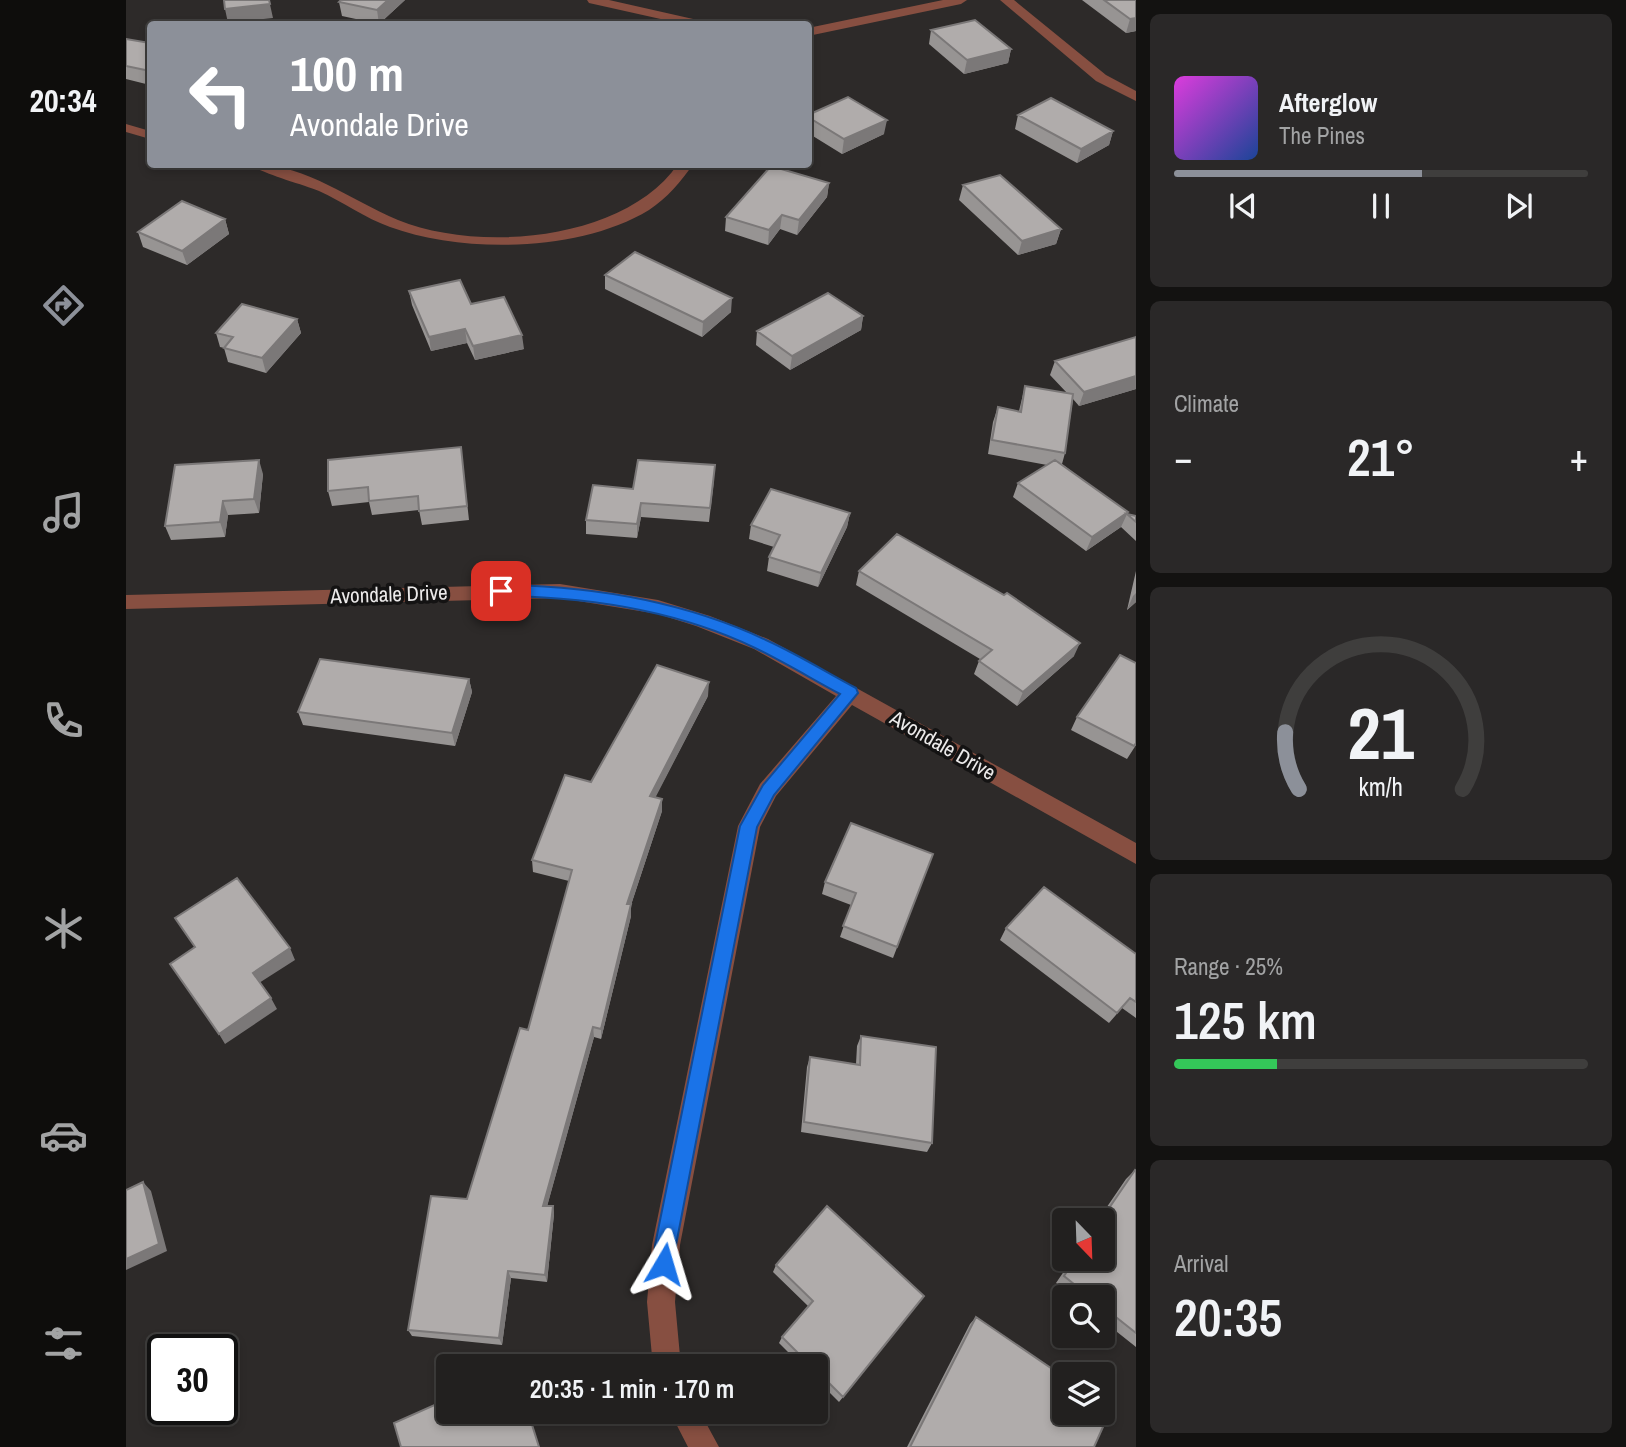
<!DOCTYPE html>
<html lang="en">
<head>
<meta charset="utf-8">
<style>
	body { margin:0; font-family:"Archivo Narrow",sans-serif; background:#2a2828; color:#f1f3f6; height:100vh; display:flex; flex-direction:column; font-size:26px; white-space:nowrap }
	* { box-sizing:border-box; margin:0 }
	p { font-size:23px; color:#a2a3a4 }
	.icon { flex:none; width:38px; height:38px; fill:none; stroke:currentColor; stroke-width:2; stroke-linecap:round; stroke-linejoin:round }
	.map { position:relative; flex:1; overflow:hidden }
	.panel { display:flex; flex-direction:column; gap:14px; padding:14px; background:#131211; width:490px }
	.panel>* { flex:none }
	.hud { position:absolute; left:21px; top:21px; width:665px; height:147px; border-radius:7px; box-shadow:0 4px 10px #0003,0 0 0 2px #3f3e3d; background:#8c9099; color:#fff; overflow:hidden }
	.needle { width:46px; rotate:157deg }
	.buttons { position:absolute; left:926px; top:1208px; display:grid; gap:14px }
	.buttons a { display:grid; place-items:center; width:63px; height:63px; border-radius:7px; background:#22201f; box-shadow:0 4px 10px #0003,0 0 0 2px #3f3e3d; font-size:35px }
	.speed { position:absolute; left:21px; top:1334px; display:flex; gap:14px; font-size:35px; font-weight:700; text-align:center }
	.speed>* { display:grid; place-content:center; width:91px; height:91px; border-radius:50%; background:#22201f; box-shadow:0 4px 10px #0003,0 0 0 2px #3f3e3d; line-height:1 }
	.speed .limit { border:4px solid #111; border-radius:10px; background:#fff; color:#111 }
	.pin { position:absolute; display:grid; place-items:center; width:60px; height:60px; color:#fff; margin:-30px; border-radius:14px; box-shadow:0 4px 10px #0006 }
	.me { position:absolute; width:77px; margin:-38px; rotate:7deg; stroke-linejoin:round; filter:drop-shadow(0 0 5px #0008) }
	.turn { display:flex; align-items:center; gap:24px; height:147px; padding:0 28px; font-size:32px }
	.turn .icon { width:91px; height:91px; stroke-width:2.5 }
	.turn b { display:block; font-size:49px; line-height:60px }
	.big { font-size:52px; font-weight:600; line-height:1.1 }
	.panel .card { flex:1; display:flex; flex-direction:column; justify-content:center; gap:10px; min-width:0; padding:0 24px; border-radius:10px; background:#2a2828 }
	.panel .dial { align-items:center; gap:0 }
	.dial svg { height:182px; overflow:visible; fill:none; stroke:#3f3e3d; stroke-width:7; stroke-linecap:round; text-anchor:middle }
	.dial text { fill:#f1f3f6; stroke:none }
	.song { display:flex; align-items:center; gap:21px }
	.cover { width:84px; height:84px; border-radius:10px; background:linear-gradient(135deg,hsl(300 70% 55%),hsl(220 70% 35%)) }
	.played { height:7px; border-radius:4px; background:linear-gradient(90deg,#8c9099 60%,#3f3e3d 60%) }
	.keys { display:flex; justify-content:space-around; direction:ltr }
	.heat { display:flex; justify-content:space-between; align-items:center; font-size:38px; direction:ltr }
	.charge { height:10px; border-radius:5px; background:linear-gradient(90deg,#34c759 25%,#3f3e3d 0) }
	.trip { position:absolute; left:310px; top:1354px; width:392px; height:70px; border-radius:7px; background:#22201f; box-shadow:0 4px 10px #0003,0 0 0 2px #3f3e3d; font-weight:600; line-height:70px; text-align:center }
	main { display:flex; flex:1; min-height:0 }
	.tabs { display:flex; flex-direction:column; width:126px; justify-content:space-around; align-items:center; background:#0e0d0c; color:#a2a3a4 }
	.tabs .icon { width:49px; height:49px }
	.tabs .active { color:#8c9099 }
	.tabs b { font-size:32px; color:#f1f3f6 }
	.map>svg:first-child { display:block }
</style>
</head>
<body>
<main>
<nav class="tabs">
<b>20:34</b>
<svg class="icon active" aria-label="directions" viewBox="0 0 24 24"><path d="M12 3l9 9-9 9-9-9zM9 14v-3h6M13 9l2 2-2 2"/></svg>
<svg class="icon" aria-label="music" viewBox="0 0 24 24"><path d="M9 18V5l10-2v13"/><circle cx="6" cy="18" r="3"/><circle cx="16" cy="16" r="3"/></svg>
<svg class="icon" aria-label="phone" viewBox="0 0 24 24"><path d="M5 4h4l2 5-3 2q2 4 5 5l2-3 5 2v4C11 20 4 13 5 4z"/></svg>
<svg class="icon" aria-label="climate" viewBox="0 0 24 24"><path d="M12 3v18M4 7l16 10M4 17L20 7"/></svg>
<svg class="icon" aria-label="car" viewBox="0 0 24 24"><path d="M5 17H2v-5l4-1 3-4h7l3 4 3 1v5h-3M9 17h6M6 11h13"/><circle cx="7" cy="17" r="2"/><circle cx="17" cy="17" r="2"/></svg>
<svg class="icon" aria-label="filters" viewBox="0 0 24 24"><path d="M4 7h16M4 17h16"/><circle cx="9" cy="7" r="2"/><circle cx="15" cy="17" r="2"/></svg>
</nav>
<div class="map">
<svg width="1010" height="1447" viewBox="0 0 1010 1447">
	<rect width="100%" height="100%" fill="#2d2a29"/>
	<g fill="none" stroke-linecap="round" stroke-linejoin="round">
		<path fill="#874f41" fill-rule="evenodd" d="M461,0H483L576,21L577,24H557L463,3Z
			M817,0H841L835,4L682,36V28Z
			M874,0H888L980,75L1010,91V101L970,81Z
			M0,124L24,131V139L0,132Z
			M124,164C180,164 222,199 272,220C353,253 499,241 552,164H567C555,182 541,198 523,210C454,252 338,254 264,227C239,218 217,202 193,191C176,184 136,174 124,164Z
			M434,584L532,600L584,616L642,639L1010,843V864L726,705L650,796L634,827L554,1245L549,1302L555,1367H527L521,1302L526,1245L612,826L634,784L710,696L628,649L570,626L532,614L434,598L0,609V595Z
			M544,1412H574L593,1447H562Z"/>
	</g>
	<path fill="#979493" d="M215,0H279L253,24L216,16L213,2Z
		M956,0H1010V31L1000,33Z
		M805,30L885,49L882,63L838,74L803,44Z
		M0,39L24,43V85L0,79Z
		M682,115L758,134L716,154L682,133Z
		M892,115L987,131L983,145L951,163L889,129Z
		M703,183L701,197L671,235L654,229L642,245L599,231L600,217Z
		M837,185L935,229L930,244L892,255L833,200Z
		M99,219L103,234L61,265L17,247L12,232Z
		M479,275L605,312L576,337L479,289Z
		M283,291L345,304L398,349L349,360L341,343L305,351L286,305Z
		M737,316L735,330L664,370L630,345L631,331Z
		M171,319L175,333L140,373L102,362L98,348L94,347L90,333Z
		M1010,337V389L953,406L947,399L939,453L936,464L1002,514L1010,516V541L995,527L960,551L887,497L892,483L921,465L862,454L867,422L872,407L893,411L899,386L941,393L924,375L929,361Z
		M335,447L343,520L296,525L293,510L246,515L243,502L206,506L202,491Z
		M137,474L133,513L102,515L99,537L45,540L39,526Z
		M588,480L583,522L515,517L511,538L460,534V520L507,489Z
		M724,513L721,527L692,587L641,571L643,557L648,547L623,539L625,525Z
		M733,571L948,656L891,706L848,674L853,661L854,659L730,585Z
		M1010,571V602L1001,610Z
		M343,679L346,692L329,746L177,725L172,712Z
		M582,696L529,797L536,811L505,905V916L475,1039L468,1037L421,1206H427L428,1214L421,1282L385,1278L376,1345L286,1336L282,1330L341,1199L402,1030L443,881L407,872L406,860L465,782Z
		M951,717L1010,745L1001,759L945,730Z
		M807,854L767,958L714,937L725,905L696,894L699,882Z
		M880,928L1010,954V1018L996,1008L983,1023L874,940Z
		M735,1036L806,1143L801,1152L675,1132L681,1067L684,1057L730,1064L731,1046Z
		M1009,1170L1010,1171V1347L976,1320V1297H948L930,1283L947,1258H976V1220H972L1000,1179Z
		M650,1265L798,1296L713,1402L690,1379V1367H677L653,1343L656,1337L682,1306L647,1272Z
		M850,1317L968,1447H781L844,1324Z"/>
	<path fill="#7b7878" d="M143,0L147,18L102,23L99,9Z
		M262,0H279L253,24L251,10Z
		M1010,18V31L1000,33L1004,19Z
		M885,49L882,63L838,74L841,60Z
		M761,120L758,134L716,154L718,139Z
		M987,131L983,145L951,163L955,149Z
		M703,183L701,197L671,235L673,220Z
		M656,215L654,229L642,245L643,230Z
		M99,219L103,234L61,265L56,251Z
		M935,229L930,244L892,255L896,241Z
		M606,298L605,312L576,337L577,322Z
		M737,316L735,330L664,370L666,356Z
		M171,319L175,333L140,373L136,358Z
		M339,329L341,343L305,351L303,337Z
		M396,335L398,349L349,360L347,346Z
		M1010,376V389L953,406L958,392Z
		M133,460L137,474L133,513L128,499Z
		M97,501L102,515L99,537L94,522Z
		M515,503V517L511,538V524Z
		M1002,512L995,527L960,551L966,537Z
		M724,513L721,527L692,587L695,573Z
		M1010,593V602L1001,610L1007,596Z
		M954,643L948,656L891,706L897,692Z
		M343,679L346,692L329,746L326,733Z
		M583,682L582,696L524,808V796Z
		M536,799V811L505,905V916L475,1039V1029L501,904Z
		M164,948L169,960L133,983L127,973Z
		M145,998L151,1009L99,1044L93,1034Z
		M467,1027L468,1037L419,1214L417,1206Z
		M17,1182L25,1191L41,1251L0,1270V1259Z
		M427,1206L428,1214L421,1282L419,1275Z
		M382,1271L385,1278L376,1345L373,1338Z"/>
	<path fill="#b0acab" stroke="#7b7878" stroke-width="2" d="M98,0H143L144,4L99,9Z
		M215,0H262L251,10L213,2Z
		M978,0H1010V18L1004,19Z
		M849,20L885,49L841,60L805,30Z
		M0,39L24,43V71L0,66Z
		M722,97L761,120L718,139L682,117V115Z
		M925,98L987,131L955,149L892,115Z
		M645,166L703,183L673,220L656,215L643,230L600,217Z
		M874,175L935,229L896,241L837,185Z
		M56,201L99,219L56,251L12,232Z
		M509,252L606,298L577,322L479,275Z
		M334,280L345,304L378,297L396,335L347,346L339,329L303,337L283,291Z
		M702,293L737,316L666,356L631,331Z
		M116,304L171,319L136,358L98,348L107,337L90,333Z
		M1010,337V376L958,392L929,361Z
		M899,386L947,394L939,453L866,440L872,407L895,412Z
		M335,447L341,506L293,511L292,496L243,501L242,487L202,491V460Z
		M133,460L128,499L97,501L94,522L39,526L49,465Z
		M512,460L589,465L584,508L515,503L511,524L460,520L467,485L507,489Z
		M929,460L1002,512L966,537L892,483Z
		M645,489L724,513L695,573L643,557L654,535L625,525Z
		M1001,514L1010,516V522Z
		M771,534L878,595L881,593L954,643L897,692L853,661L866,650L733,571Z
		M994,655L1010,663V743L1008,746L951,717Z
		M194,659L343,679L326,733L172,712Z
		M531,665L583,682L524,796L536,799L501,904H505L475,1029L467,1027L417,1206H427L419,1275L382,1271L373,1338L282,1330L305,1196L341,1199L394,1028L402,1030L446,870L406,860L439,775L465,782Z
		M725,823L807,854L771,947L717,926L730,893L699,882Z
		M111,878L164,948L127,973L145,998L93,1034L44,964L69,947L49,918Z
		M918,887L1010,954V1002L1004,998L991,1013L880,928Z
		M735,1036L810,1047L806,1143L678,1122L684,1057L734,1065Z
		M1009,1170L1010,1171V1333L976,1306V1297H964L938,1276L950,1258H976V1220H975Z
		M17,1182L33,1244L0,1259V1190Z
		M701,1206L798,1296L717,1397L690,1370V1367H686L656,1337L687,1301L650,1265Z
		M850,1317L938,1377V1412H976V1403L985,1409L968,1447H784Z
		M322,1399V1412H402L413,1447H275L268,1423Z"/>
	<path fill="#1a73e8" stroke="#114b97" stroke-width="2" d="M375,585C466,586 557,601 640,640C671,654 700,672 730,688L732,693L648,795L631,827L550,1245L546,1271L538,1274L531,1271L528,1264L529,1245L614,826L637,785L714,694C686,679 658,662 629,648C550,610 463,597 375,596L368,591Z"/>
	<g text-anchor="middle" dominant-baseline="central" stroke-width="7" stroke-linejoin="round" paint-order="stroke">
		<g font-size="21" fill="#eceaea" stroke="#141313">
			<text transform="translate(263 594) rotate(-2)">Avondale Drive</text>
			<text transform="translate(817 745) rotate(30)">Avondale Drive</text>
		</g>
	</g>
</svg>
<div class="buttons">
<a><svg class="needle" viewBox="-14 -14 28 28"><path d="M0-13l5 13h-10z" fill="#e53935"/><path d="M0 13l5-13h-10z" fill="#a2a3a4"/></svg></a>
<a><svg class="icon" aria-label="search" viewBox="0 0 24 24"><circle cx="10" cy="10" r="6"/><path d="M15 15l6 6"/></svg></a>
<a><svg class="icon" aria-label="layers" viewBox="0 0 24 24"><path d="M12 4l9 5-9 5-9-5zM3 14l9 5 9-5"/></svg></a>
</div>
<div class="speed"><div class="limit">30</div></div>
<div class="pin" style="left:375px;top:591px;background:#d93025"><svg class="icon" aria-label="arrive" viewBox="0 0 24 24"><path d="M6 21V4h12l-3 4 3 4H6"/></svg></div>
<svg class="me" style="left:538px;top:1264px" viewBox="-20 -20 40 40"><path d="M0-17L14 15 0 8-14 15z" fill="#1a73e8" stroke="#fff" stroke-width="4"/></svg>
<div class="trip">20:35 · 1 min · 170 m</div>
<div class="hud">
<div class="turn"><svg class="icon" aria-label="left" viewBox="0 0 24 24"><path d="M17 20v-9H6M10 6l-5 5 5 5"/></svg><div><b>100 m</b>Avondale Drive</div></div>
</div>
</div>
<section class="panel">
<div class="card">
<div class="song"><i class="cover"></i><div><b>Afterglow</b><p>The Pines</p></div></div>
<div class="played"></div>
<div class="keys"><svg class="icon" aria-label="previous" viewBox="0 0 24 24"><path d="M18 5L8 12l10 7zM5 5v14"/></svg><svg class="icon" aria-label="pause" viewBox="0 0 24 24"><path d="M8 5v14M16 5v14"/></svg><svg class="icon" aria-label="next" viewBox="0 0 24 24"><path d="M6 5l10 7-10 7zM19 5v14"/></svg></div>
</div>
<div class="card"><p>Climate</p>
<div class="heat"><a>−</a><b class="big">21°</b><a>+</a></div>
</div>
<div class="card dial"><svg viewBox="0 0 100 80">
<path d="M14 69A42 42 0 1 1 86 69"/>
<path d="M14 69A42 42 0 0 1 8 44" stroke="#8c9099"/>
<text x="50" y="56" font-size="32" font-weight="700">21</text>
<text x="50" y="72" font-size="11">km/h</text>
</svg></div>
<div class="card"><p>Range · 25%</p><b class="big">125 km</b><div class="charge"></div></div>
<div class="card"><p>Arrival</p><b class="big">20:35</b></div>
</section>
</main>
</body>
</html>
